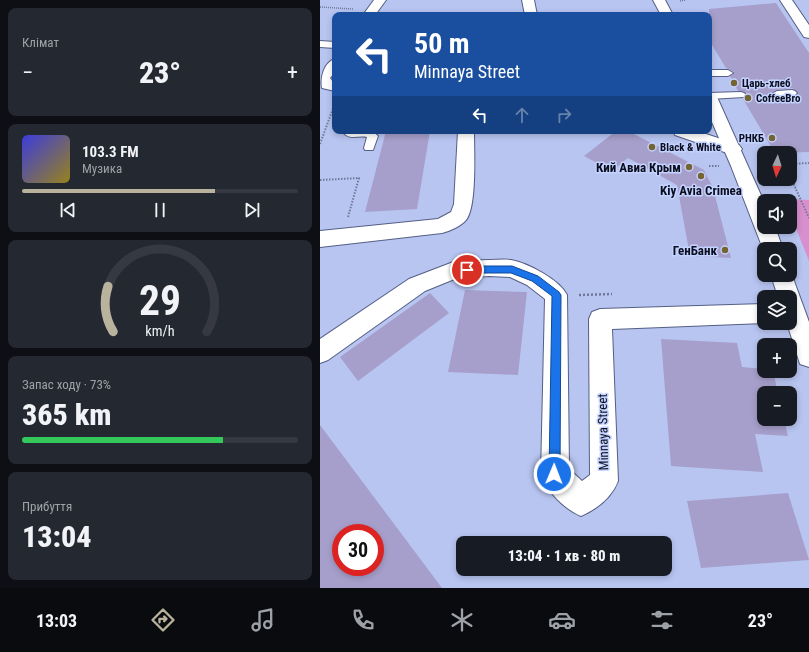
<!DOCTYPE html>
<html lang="uk">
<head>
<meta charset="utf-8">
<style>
	body { margin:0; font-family:"Roboto Condensed",sans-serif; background:#242831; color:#f1f3f6; height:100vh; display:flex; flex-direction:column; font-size:15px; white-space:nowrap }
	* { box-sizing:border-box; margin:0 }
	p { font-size:13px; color:#9ea1a6 }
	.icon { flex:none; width:22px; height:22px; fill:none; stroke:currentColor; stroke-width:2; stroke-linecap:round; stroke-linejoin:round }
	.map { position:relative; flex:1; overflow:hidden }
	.drawer { display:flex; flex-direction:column; gap:8px; padding:8px; background:#0d0f14; width:320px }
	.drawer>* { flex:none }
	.guide { position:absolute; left:12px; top:12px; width:380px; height:122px; border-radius:8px; box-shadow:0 2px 6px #0003; background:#1a4fa0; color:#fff; overflow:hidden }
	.needle { width:26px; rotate:184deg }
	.tools { position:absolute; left:437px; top:146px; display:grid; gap:8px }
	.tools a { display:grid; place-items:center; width:40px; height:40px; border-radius:8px; background:#171b24; box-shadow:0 2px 6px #0003; font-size:20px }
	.speed { position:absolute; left:12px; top:524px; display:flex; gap:8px; font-size:20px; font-weight:700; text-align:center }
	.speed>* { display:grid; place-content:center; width:52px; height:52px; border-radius:50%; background:#171b24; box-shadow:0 2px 6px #0003; line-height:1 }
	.speed .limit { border:6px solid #d22; background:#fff; color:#111 }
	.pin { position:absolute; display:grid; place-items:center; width:34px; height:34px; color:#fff; margin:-17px; border:2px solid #fff; border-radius:50%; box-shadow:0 1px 4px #0007 }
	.me { position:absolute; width:44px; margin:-22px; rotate:1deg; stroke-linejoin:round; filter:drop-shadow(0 0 3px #0008) }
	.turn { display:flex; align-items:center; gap:14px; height:84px; padding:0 16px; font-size:18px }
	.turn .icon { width:52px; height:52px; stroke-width:2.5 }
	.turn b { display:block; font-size:28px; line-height:34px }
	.lanes { display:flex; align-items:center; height:38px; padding:0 16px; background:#0003; justify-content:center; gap:20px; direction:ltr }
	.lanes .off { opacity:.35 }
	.big { font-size:30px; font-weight:800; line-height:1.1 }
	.drawer .widget { flex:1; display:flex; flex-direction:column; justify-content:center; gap:6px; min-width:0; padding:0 14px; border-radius:8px; background:#242831 }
	.drawer .dial { align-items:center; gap:0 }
	.dial svg { height:104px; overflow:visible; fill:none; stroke:#363941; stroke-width:7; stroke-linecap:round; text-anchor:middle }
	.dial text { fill:#f1f3f6; stroke:none }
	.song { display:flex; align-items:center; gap:12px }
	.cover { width:48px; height:48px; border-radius:6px; background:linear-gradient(135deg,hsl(240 70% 55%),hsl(50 70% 35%)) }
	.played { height:4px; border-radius:2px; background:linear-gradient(90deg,#b9b39e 70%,#363941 70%) }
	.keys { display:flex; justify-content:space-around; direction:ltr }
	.heat { display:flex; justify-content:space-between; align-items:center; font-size:22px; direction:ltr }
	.charge { height:6px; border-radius:3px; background:linear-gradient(90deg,#34c759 73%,#363941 0) }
	.trip { position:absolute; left:136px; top:536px; width:216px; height:40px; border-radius:8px; background:#171b24; box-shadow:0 2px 6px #0003; font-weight:800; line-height:40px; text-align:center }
	.tabs { display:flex; height:64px; justify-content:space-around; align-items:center; background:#090b0e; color:#9ea1a6 }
	.tabs .icon { width:28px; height:28px }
	.tabs .selected { color:#b9b39e }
	.tabs b { font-size:18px; color:#f1f3f6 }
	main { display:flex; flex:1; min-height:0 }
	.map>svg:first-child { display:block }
</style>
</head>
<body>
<main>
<section class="drawer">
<div class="widget"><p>Клімат</p>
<div class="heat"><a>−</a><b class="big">23°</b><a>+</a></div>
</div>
<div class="widget">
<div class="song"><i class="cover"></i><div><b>103.3 FM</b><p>Музика</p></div></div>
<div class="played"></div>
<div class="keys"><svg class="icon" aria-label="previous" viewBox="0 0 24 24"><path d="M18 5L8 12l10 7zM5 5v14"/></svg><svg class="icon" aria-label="pause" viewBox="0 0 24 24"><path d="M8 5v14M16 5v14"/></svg><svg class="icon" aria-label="next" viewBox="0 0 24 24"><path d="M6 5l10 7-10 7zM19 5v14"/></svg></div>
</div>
<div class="widget dial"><svg viewBox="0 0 100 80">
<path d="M14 69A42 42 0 1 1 86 69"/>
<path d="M14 69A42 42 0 0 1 10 34" stroke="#b9b39e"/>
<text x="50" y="56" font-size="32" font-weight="700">29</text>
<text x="50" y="72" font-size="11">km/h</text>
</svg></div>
<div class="widget"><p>Запас ходу · 73%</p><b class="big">365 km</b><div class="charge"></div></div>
<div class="widget"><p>Прибуття</p><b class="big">13:04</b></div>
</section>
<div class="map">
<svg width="489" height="588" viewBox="0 0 489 588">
	<rect width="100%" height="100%" fill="#b8c5f1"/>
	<path fill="#d88fcd" d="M465,199L489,200V261L470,213V201H465Z"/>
	<path fill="#a69fcb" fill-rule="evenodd" d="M456,3L489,53V152L455,153L423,99L427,96V94L424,92L418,91L410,76L414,72L406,68L389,40V9ZM472,88L478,93L475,96L457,98L451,95L457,90Z
		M66,131H110L97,209L45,212Z
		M296,131H308L384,170L393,188L411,258L370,256L357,185L308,158L292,171L264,156Z
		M145,290L207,292L198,375L128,372Z
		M110,293L129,313L38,381L20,357Z
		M341,339L417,343L422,367L444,369V371H453L458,393H444V419H464L468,436L435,434L443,472L351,466Z
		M0,425L122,588H0ZM21,533H55V567H21Z
		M468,493L489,560L381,568L367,501Z"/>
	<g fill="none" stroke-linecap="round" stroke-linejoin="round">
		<g stroke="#545f86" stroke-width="2">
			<path id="lane" d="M0,41L15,42V48L0,47Z
				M389,70H408L413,73L408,76H389Z
				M472,90L475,91L477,93L475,95L457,97L452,94L457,91Z
				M421,92L424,93L426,95L424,97L389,99V93Z
				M22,131H52L58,136L53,150H45L44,148L47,137C37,135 29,141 22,131Z"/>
		</g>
		<g stroke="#545f86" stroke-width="2">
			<path id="street" d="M54,0H66L55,15H43Z
				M202,0H214L217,15H205Z
				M460,0H472L489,25V38L484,37Z
				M15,59V72L10,78L13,82L15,83V91L2,88C0,78 4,62 15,59Z
				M138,131H154C154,150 157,207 146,220C141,226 130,231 122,233L0,247V231L118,219L131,212L134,204Z
				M353,131H377L419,145L422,149L419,153L413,155L355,135Z
				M169,260C176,260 184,259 191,260C208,263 240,280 247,295L249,469L262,481L270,475L269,319L272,312L280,309L444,304V323H446L292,329L298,481C292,497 277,509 261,516C244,509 228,492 221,475L225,299L207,285L190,277L169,276L137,278L105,291L8,360L0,363V339L89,279L136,261Z"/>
		</g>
		<g stroke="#545f86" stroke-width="2">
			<path id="secondary" d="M333,0H345L353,15H341Z
				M389,92L394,94L397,97L444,202V227H455L463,249H444V251L443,249L411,166L389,115Z
				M470,270L489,322V367L480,364L467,323H470V297H458L451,275H470Z"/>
		</g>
		<path stroke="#707898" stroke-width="1.5" stroke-dasharray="1 1" stroke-linecap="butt" d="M360,1L366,0
			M0,7L33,9"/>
		<path stroke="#707898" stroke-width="2" stroke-dasharray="1.5 1.5" stroke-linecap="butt" d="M0,144L15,103
			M470,164L489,163
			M389,166H399
			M470,176L489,218
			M0,180L39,178L28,217"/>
		<path stroke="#707898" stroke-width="2.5" stroke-dasharray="2 2" stroke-linecap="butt" d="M259,295L292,294"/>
		<use href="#lane" fill="#fff" fill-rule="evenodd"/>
		<use href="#street" fill="#fff" fill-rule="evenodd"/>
		<use href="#secondary" fill="#fff" fill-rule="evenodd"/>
	</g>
	<path fill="#1a73e8" stroke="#114b97" d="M147,266H192L218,276L239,292L241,295L240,474L239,479L234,480L230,479L229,474L232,296L212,281L191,273H147L143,270Z"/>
	<g fill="#746432" stroke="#c4d2ff" stroke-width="1.5">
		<circle cx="414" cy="83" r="4"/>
		<circle cx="428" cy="98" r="4"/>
		<circle cx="452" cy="138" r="4"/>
		<circle cx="332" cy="147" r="4"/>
		<circle cx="369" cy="167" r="4"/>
		<circle cx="381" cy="176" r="4"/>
		<circle cx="405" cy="250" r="4"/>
	</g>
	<g text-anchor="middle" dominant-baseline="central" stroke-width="3" stroke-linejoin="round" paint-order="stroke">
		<g font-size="11" font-weight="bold" fill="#0b0e1d" stroke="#c4d2ff" text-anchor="start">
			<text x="422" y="83">Царь-хлеб</text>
			<text x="436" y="98">CoffeeBro</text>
			<text x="444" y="138" text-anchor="end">РНКБ</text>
			<text x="340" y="147">Black &amp; White</text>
		</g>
		<g font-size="13" font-weight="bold" fill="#0b0e1d" stroke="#c4d2ff" text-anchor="end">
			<text x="361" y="167">Кий Авиа Крым</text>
			<text x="381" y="190" text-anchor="middle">Kiy Avia Crimea</text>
			<text x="397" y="250">ГенБанк</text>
		</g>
		<g font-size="13" fill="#0b0e1d" stroke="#c4d2ff">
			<text transform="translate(283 432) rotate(-91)">Minnaya Street</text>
		</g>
	</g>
</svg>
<div class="tools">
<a><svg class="needle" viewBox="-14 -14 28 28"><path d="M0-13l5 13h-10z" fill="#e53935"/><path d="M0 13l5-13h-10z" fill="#9ea1a6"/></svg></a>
<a><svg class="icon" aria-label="sound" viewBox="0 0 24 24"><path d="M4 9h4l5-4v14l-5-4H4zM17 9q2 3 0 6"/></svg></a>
<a><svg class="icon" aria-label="search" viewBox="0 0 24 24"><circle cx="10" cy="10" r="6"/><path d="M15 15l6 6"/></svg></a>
<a><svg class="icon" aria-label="layers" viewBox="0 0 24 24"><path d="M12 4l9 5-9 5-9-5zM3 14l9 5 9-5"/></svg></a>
<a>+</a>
<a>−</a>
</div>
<div class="speed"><div class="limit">30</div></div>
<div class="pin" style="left:147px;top:270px;background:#d93025"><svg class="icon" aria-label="arrive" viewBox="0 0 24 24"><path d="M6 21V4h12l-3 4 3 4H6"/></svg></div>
<svg class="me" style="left:234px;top:474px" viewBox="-20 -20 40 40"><circle r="17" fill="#1a73e8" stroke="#fff" stroke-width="3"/><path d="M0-11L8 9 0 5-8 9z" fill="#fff"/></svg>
<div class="trip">13:04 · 1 хв · 80 m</div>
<div class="guide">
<div class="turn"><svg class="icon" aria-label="left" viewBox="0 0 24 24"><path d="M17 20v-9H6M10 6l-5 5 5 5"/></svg><div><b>50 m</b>Minnaya Street</div></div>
<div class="lanes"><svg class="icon" aria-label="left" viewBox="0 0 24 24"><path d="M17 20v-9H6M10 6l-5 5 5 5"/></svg><svg class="icon off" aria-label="ahead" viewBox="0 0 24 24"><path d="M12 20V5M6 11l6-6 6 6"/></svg><svg class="icon off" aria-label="right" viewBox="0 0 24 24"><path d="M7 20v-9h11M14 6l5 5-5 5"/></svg></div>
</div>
</div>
</main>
<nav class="tabs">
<b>13:03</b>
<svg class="icon selected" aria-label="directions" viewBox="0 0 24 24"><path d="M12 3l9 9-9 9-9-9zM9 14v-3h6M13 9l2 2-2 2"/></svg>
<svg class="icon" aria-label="music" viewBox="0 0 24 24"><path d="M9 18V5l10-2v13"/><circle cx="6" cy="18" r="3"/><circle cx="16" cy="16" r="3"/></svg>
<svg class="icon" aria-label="phone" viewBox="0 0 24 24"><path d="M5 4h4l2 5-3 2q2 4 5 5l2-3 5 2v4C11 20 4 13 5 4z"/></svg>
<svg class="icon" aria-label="climate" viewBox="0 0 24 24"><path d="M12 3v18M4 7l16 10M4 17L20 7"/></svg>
<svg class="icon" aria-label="car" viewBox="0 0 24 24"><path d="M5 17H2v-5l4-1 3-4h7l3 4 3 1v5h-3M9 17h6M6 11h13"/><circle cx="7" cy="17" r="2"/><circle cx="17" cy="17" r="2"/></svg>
<svg class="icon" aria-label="filters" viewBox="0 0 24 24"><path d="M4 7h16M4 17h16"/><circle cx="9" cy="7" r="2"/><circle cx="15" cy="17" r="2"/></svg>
<b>23°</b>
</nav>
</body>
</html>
